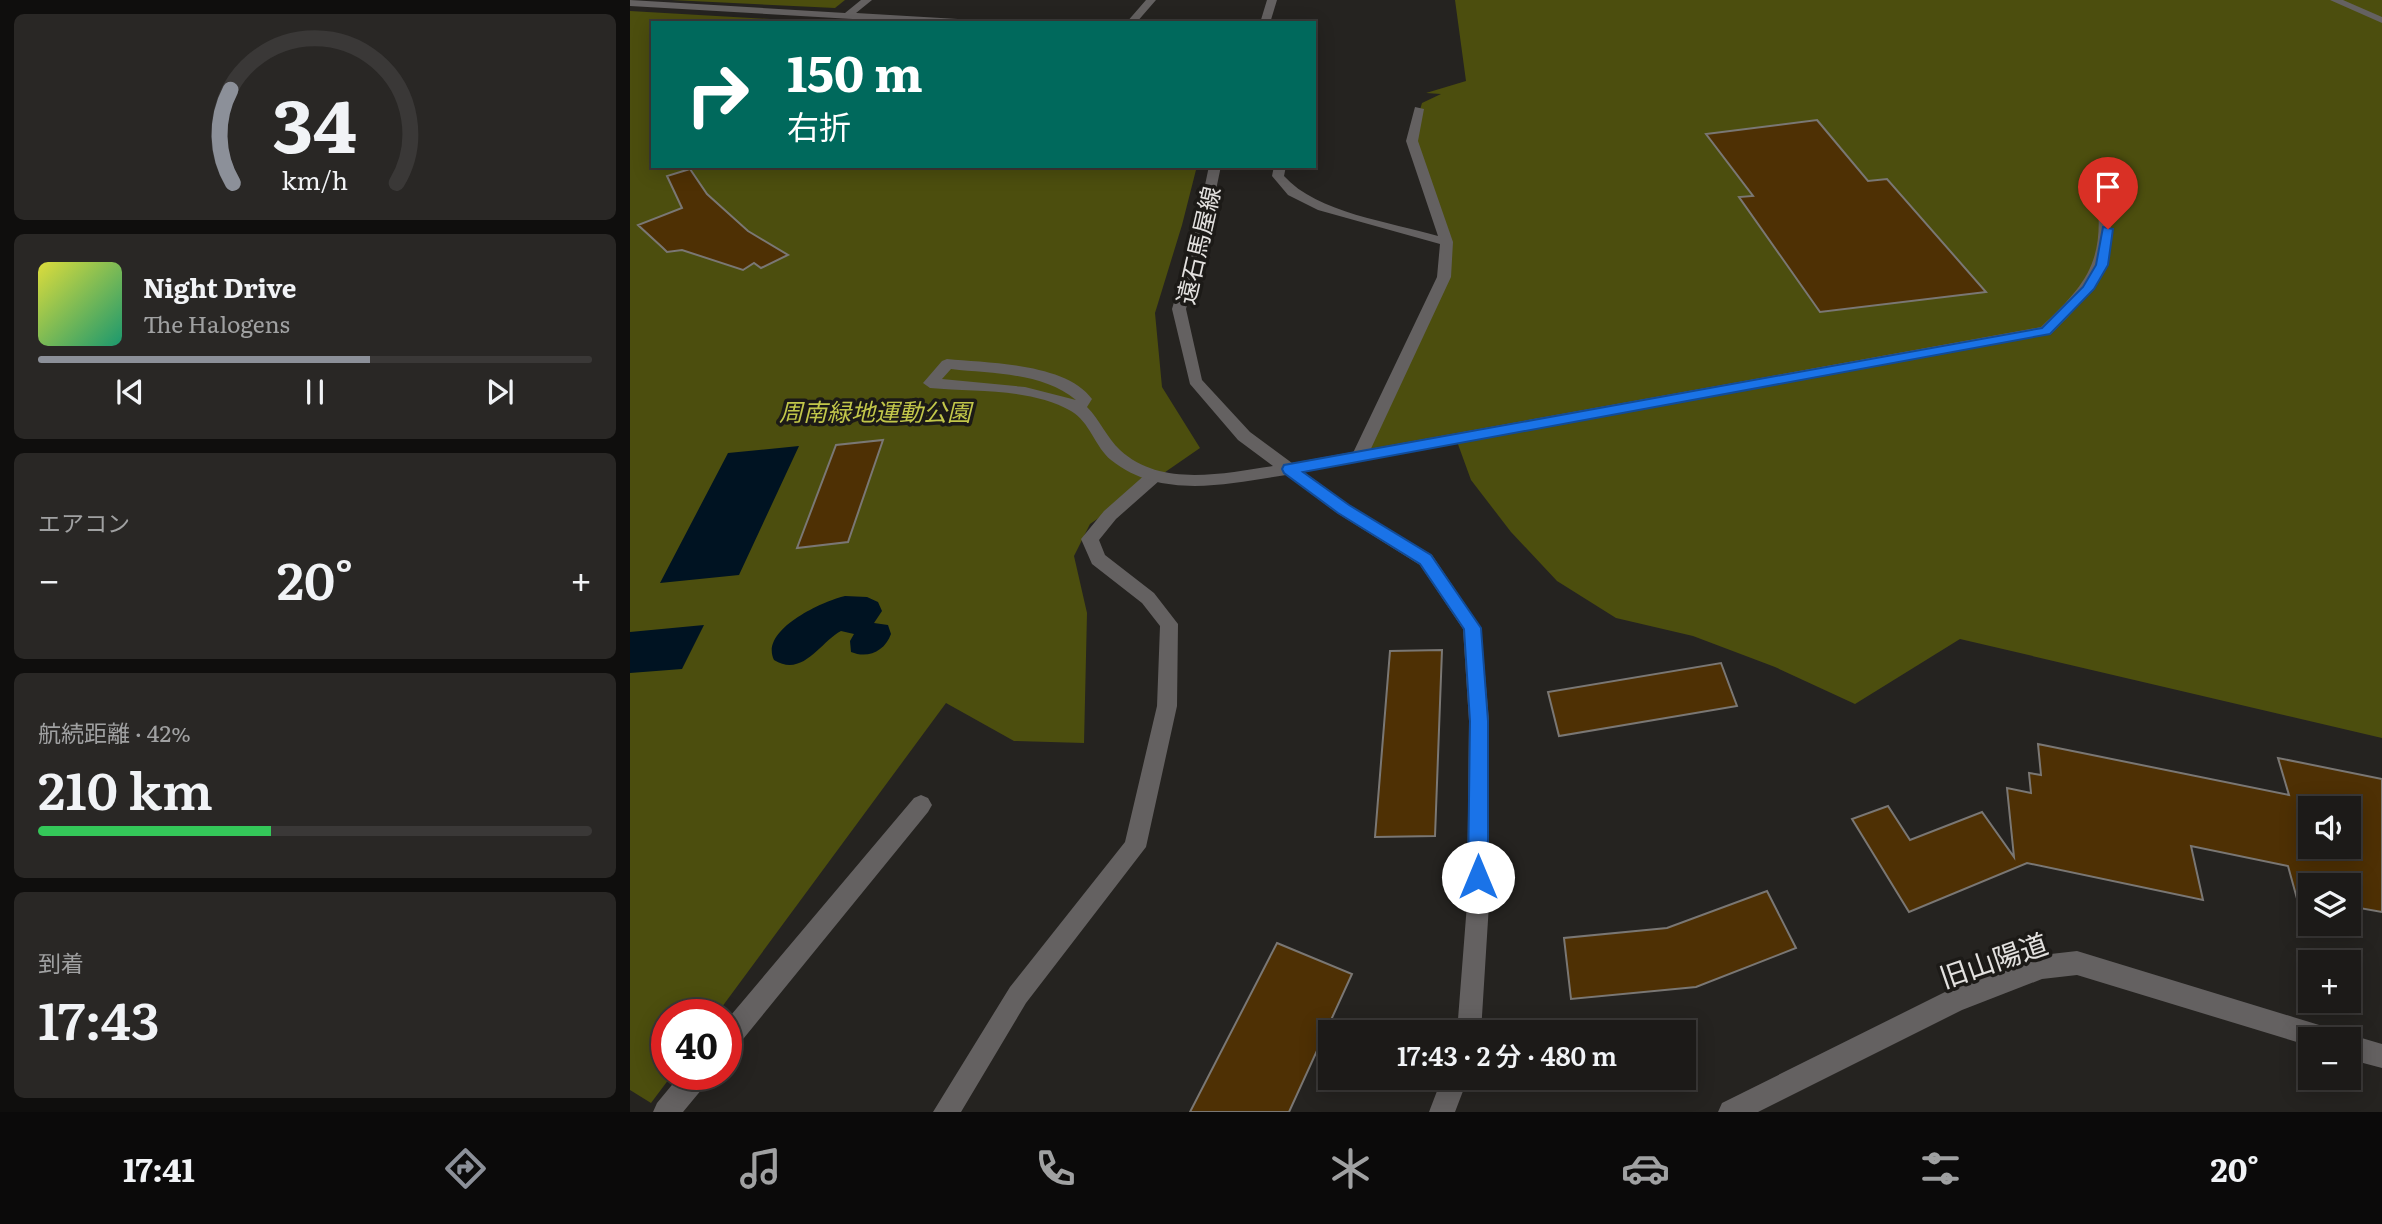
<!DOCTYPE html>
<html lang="ja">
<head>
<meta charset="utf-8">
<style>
	body { margin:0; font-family:Literata,"Noto Sans JP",serif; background:#292725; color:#f1f3f6; height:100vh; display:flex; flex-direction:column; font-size:26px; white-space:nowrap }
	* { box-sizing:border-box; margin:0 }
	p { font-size:23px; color:#a0a1a2 }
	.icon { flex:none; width:38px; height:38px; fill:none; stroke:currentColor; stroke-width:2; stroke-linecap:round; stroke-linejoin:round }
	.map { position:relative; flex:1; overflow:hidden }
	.side { display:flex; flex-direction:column; gap:14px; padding:14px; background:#0f0e0d; width:630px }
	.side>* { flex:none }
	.banner { position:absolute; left:21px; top:21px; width:665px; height:147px; border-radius:0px; box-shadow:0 4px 18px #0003,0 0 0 2px #3a3837; background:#00695c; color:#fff; overflow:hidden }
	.tools { position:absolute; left:1668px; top:796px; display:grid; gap:14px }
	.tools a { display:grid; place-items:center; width:63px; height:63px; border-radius:0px; background:#1c1a18; box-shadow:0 4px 18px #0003,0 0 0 2px #3a3837; font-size:35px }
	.speed { position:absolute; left:21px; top:999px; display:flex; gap:14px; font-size:35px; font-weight:700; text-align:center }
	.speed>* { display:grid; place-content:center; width:91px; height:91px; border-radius:50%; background:#1c1a18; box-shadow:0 4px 18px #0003,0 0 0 2px #3a3837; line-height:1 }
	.speed .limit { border:10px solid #d22; background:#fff; color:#111 }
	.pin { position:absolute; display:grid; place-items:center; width:60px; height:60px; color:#fff; margin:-72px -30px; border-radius:50% 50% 50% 0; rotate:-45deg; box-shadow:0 0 7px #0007 }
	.pin .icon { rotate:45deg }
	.me { position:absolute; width:77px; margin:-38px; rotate:0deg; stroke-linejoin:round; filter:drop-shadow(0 0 5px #0008) }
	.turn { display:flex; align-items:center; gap:24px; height:147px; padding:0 21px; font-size:32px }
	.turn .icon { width:91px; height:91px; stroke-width:2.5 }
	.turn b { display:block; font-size:49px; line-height:60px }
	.big { font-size:52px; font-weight:600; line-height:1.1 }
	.side .widget { flex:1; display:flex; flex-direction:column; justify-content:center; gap:10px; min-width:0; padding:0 24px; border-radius:10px; background:#292725 }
	.side .dial { align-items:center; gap:0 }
	.dial svg { height:182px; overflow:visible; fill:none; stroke:#3a3837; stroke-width:7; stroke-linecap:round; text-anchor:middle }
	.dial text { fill:#f1f3f6; stroke:none }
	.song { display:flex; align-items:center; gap:21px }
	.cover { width:84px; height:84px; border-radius:10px; background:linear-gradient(135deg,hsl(60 70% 55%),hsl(160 70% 35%)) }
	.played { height:7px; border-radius:4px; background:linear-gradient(90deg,#8c9099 60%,#3a3837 60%) }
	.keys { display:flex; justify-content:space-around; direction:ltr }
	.heat { display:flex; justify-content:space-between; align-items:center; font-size:38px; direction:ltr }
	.charge { height:10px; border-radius:5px; background:linear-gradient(90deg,#34c759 42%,#3a3837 0) }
	.trip { position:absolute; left:688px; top:1020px; width:378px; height:70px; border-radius:0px; background:#1c1a18; box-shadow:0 4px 18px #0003,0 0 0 2px #3a3837; font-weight:600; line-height:70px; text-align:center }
	.menu { display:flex; height:112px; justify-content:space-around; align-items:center; background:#0b0a0a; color:#a0a1a2 }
	.menu .icon { width:49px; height:49px }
	.menu .selected { color:#8c9099 }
	.menu b { font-size:32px; color:#f1f3f6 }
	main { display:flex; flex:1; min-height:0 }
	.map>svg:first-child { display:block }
</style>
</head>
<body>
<main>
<section class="side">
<div class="widget dial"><svg viewBox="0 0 100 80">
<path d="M14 69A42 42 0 1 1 86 69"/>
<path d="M14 69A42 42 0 0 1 13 28" stroke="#8c9099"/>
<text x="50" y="56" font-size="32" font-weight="700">34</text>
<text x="50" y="72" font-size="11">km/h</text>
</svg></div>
<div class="widget">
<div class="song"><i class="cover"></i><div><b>Night Drive</b><p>The Halogens</p></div></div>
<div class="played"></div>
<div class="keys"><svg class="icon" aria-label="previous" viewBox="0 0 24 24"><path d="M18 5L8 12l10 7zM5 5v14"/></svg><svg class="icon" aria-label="pause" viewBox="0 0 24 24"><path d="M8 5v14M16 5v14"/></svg><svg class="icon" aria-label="next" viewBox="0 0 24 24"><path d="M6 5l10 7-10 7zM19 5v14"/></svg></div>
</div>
<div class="widget"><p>エアコン</p>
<div class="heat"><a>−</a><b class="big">20°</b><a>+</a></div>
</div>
<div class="widget"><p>航続距離 · 42%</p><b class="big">210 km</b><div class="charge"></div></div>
<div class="widget"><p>到着</p><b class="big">17:43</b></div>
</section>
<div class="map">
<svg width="1752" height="1112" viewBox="0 0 1752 1112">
	<rect width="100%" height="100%" fill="#252320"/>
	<path fill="#4c4e0e" d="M41,0H215L205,8Z
		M825,0H1752V738L1330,639L1225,704L1145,667L1063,636L986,618L927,581L881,532L841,480L825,436L732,455L794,321L817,249L781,140L792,103L811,94L796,93L836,81Z
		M0,11L210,23H23V166H567L552,225L525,313L532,387L570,448L460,524L444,556L457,613L454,743L384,741L316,703L86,1015H37V1074L42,1075L21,1103L0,1090Z"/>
	<path fill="#001322" d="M169,446L109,575L30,583L98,453Z
		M215,596L237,597L248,602L252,611L244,623L258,625L261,634C255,651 238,659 221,652L220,641L224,634L211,631C190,642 173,678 144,660C129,630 193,601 215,596Z
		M74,625L52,669L0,673V632Z"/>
	<path fill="#4e3004" stroke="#7a7774" stroke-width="2" fill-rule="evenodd" d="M1187,120L1238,181L1257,179L1356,292L1190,312L1109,197L1123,196L1076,134Z
		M60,169L77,194L118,231L158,255L131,268L124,263L113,270L52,250L37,252L33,248L8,225L52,208L37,176Z
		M253,440L218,542L167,548L206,445Z
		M812,650L805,836L745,837L760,651Z
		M1091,663L1107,706L929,736L918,692Z
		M1408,744L1659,795L1648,758L1752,779V912L1718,906V886H1680V924H1674L1658,866L1561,846L1573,900L1397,863L1279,912L1222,819L1258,806L1280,840L1352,812L1384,857L1377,788L1401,793L1399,773L1411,775ZM1680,808H1718V847H1680Z
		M1137,891L1166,948L1066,987L941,999L934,938L1037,928Z
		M647,943L722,974L659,1112H560Z"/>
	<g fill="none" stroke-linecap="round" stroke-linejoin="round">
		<path fill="#646161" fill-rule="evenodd" d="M516,0H526L506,23H496Z
			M1700,0H1713L1752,17V23Z
			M785,107L794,109L788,141L823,242L821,277L738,455L730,461L722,455L807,277L810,244L688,210L658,195L642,176L644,166H656L654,176C687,213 761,222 808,236L776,141Z
			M523,471L531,477L529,481L486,519L469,540L475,555L524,593L548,624L547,706L516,847L396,1003L331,1112H303L380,987L495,842L527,706L530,626L512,603L462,564L451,539L474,511L517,473Z
			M291,795L298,798L302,805L298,812L105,1049L96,1052V1021L284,798Z
			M1447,951L1699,1028L1708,1031L1710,1037L1718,1034L1752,1044V1068L1718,1059V1040H1680V1046L1447,975L1412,979L1332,1010L1128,1112H1088L1092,1103L1317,991L1412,955Z
			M51,1074H80L77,1083L53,1112H23L27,1103Z"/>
		<path fill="#646161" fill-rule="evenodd" d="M0,0L215,13L231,0H242L226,13L345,20L350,23H291L0,6Z
			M637,0H647L640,23H630Z
			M579,166H591L578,228L556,309L572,380L620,432L662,463L1411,327C1452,288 1473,266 1468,207L1474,203L1480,207C1486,268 1462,293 1421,334L674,472L719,505L802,555L851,628L859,721V904L851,1032H827L837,904L839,721L833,629L790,565L707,513L656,475C598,484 531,500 481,460C465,447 460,422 441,411C401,388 345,392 300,388L293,383L312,361L317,359C358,363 436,363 462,399L457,407C470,420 477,438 490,450C531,488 594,473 643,466L608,440L560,384L542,309L566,228ZM321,369C363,374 412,372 446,400L395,387L312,379Z
			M812,1078H838L825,1112H799Z"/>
	</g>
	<path fill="#1a73e8" stroke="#114b97" stroke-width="2" d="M1473,227L1483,229L1478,265L1464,289L1420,334L673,472L719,505L801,555L851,628L858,721V877L855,885L848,887L841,885L838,877L840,721L834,629L790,564L708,513L654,473L652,469L654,465L1412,328L1453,287L1466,265Z"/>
	<g text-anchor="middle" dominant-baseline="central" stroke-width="7" stroke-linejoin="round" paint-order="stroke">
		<g font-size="24" fill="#e3e1df" stroke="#1c1a17">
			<text transform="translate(567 245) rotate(-77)">遠石馬屋線</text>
		</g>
		<g font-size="24" font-style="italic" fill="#c2c74a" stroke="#1c1a17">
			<text x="245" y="410">周南緑地運動公園</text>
		</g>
		<g font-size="28" fill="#e3e1df" stroke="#1c1a17">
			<text transform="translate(1363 959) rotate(-19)">旧山陽道</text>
		</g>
	</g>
</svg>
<div class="tools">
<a><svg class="icon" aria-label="sound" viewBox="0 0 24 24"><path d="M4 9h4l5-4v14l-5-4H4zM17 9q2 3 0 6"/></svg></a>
<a><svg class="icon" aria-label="layers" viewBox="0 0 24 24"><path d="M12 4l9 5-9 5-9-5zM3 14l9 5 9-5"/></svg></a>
<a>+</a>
<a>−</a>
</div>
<div class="speed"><div class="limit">40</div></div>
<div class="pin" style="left:1478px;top:229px;background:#d93025"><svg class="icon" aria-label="arrive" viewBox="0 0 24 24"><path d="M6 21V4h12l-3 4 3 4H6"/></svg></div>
<svg class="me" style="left:848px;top:877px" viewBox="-20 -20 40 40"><circle r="19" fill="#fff"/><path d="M0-13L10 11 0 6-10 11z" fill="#1a73e8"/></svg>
<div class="trip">17:43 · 2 分 · 480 m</div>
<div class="banner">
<div class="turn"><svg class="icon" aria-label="right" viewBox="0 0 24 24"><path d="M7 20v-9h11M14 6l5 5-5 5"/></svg><div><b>150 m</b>右折</div></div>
</div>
</div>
</main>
<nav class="menu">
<b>17:41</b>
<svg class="icon selected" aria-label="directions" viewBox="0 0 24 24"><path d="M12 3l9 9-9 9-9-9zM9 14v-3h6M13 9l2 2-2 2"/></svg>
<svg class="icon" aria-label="music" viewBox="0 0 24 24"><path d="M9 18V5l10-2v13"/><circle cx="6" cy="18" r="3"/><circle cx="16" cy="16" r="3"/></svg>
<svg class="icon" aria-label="phone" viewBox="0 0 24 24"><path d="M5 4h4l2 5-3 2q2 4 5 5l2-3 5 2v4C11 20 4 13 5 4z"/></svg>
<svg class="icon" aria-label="climate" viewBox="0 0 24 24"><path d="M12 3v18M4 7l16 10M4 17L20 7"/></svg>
<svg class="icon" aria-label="car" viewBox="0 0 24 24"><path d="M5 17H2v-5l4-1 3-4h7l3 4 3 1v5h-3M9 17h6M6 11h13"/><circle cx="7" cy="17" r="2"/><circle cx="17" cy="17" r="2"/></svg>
<svg class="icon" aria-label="filters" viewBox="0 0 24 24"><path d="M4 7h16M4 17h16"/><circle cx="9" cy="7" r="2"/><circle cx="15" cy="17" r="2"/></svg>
<b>20°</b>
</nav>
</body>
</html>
